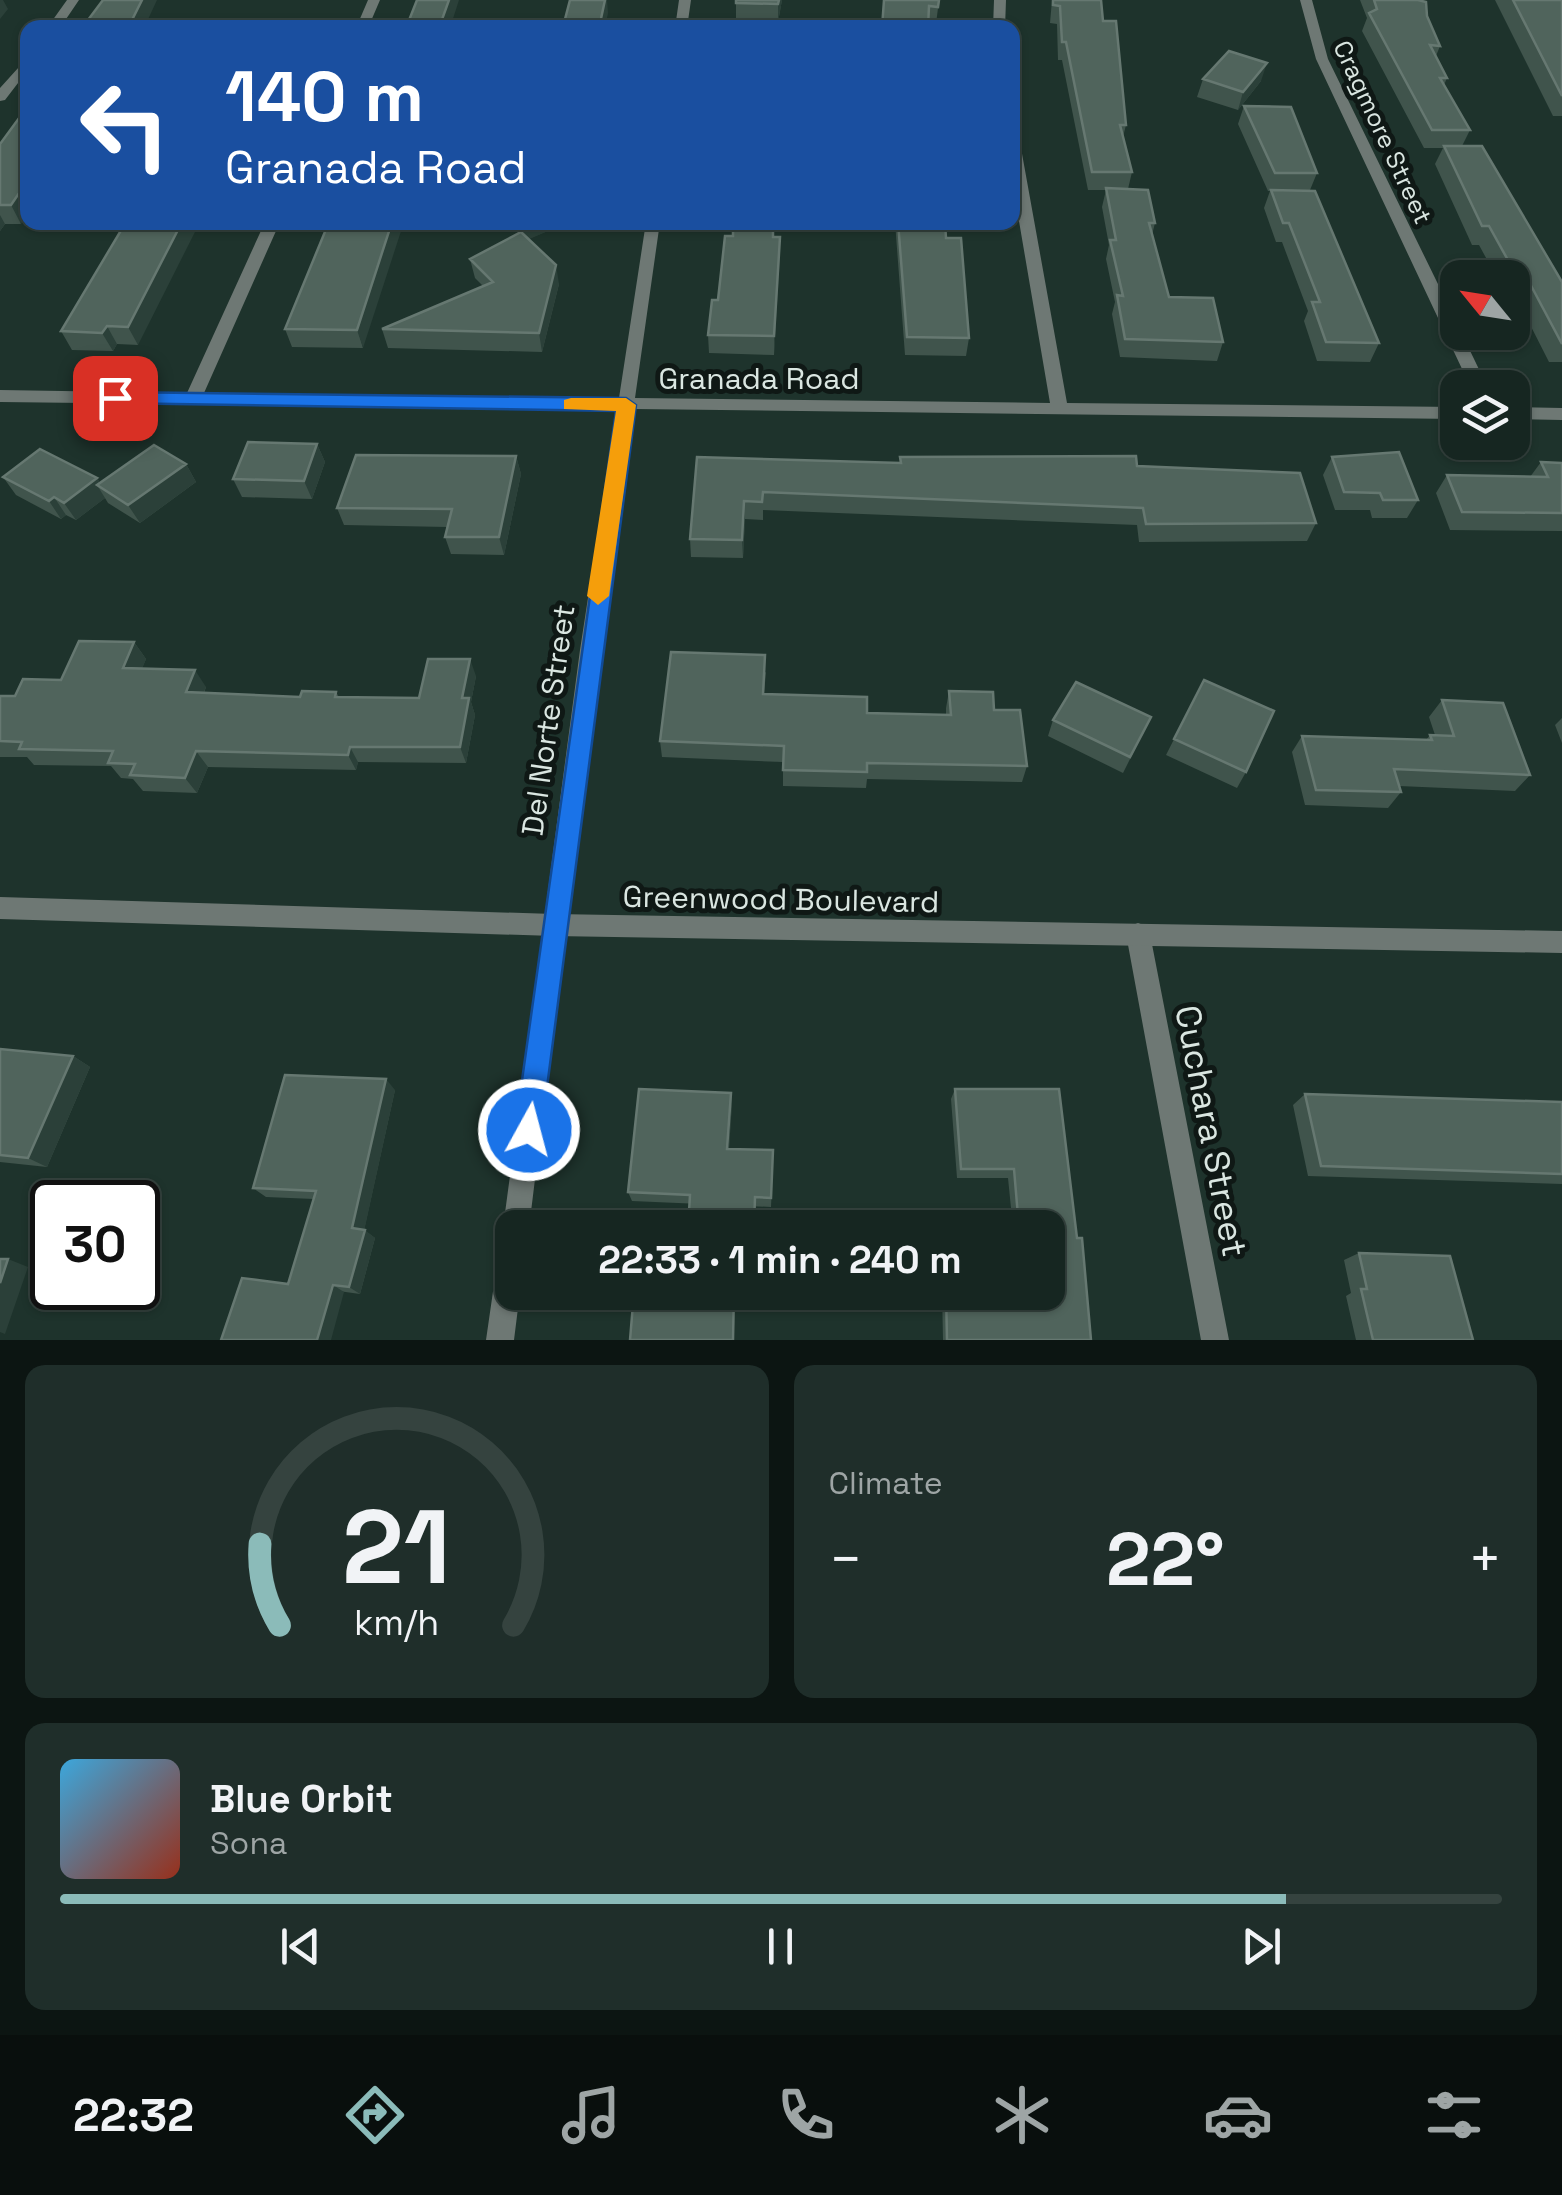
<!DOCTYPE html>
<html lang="en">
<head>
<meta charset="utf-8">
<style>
	body { margin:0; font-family:"Space Grotesk",sans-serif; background:#1f2e2a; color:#f1f3f6; height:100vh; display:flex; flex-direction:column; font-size:38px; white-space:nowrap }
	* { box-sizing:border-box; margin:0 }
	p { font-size:32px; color:#9ea5a5 }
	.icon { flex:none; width:55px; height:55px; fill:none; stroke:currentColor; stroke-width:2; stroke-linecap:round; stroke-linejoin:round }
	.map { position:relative; height:1340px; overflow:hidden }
	.details { display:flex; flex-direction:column; gap:25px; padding:25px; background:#0c1512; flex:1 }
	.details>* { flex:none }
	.hud { position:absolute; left:20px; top:20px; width:1000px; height:210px; border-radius:20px; box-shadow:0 2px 8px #0004,0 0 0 2px #35433f; background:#1a4fa0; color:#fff; overflow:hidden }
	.needle { width:65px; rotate:300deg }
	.buttons { position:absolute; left:1440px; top:260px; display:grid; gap:20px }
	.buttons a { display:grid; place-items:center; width:90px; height:90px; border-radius:20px; background:#162621; box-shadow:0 2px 8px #0004,0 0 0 2px #35433f; font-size:50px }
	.speed { position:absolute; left:30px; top:1180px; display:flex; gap:20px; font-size:50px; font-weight:700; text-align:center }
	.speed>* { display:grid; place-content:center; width:130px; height:130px; border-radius:50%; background:#162621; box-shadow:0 2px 8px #0004,0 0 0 2px #35433f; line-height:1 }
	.speed .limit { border:5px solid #111; border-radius:15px; background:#fff; color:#111 }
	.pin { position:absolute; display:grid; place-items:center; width:85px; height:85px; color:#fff; margin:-42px; border-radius:20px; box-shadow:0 5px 15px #0006 }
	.me { position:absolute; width:110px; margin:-55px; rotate:7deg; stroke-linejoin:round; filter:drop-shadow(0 0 8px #0008) }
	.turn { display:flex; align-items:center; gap:35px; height:210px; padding:0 40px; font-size:45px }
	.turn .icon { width:130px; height:130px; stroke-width:2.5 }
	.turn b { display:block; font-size:70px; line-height:85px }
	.big { font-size:75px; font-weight:800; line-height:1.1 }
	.details .card { flex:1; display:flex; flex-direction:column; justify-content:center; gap:15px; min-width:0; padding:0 35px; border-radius:20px; background:#1f2e2a }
	.details .dial { align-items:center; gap:0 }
	.dial svg { height:260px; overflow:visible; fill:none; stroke:#35433f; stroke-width:7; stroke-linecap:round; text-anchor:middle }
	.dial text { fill:#f1f3f6; stroke:none }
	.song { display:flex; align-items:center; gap:30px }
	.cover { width:120px; height:120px; border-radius:15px; background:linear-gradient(135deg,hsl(200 70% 55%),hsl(10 70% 35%)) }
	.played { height:10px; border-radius:5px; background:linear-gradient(90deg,#8bbbb9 85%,#35433f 85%) }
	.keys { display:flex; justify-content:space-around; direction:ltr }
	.heat { display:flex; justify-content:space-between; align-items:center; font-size:55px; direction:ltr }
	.details .tiles { flex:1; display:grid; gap:25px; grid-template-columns:1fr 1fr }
	.card:last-child { grid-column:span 2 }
	.trip { position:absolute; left:495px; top:1210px; width:570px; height:100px; border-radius:20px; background:#162621; box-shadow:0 2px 8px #0004,0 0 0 2px #35433f; font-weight:800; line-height:100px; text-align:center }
	.dock { display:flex; height:160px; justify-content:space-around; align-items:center; background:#090f0d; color:#9ea5a5 }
	.dock .icon { width:70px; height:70px }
	.dock .active { color:#8bbbb9 }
	.dock b { font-size:45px; color:#f1f3f6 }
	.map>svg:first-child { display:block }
</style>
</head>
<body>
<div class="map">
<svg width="1562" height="1340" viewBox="0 0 1562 1340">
	<rect width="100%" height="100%" fill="#1e332c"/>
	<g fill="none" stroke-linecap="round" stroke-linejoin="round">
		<path fill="#6e7874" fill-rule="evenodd" d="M67,0H79L60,28H47Z
			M368,0H380L368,28H356Z
			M679,0H691L687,28H675Z
			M994,0H1006L1005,28H993Z
			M1300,0H1312L1328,59L1458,325V332H1461L1488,388H1471L1316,59Z
			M28,57V70L5,100L0,101V88Z
			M1012,133L1019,137L1067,403L1458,407V419L634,409L600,650L529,1228H512V1292H520L514,1340H486L499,1250L502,1240L508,1238L503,1228L580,650L617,409L0,402V390L187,393L265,222H280L204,393L619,398L646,222H660L635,398L1050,403L1012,180Z
			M1512,407L1562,408V420L1512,419Z
			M1138,923L1146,926L1150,934L1229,1340H1201L1126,934L1130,926Z"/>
		<path fill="#6e7874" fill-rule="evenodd" d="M0,897L554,914L1562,931V953L554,936L0,919Z"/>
	</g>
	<path fill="#40544c" d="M736,0H782L778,22L736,20Z
		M939,0L936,24L882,28Z
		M1052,0H1101L1103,21L1126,125L1123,137L1132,172L1128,189L1155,223L1152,235L1169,297L1223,342L1217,361L1120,357L1112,314L1115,302L1106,259L1109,245L1102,207L1106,190H1088L1062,60H1058L1057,24L1050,23Z
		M1360,0H1418L1440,46L1436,56L1447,78L1444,85L1470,130L1462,146L1562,282V362H1549L1517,299H1512V278H1497L1479,245H1472L1435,164L1443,148H1424L1362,31L1367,18Z
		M1495,0H1562V116H1553Z
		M1203,79L1261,81L1238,110L1197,97Z
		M1244,106L1317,173L1310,190L1379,343L1370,362L1317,361L1304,321L1308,311L1282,242H1276L1264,208L1270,191H1268L1238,124Z
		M0,144L21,224H5L0,231Z
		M126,222L138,345L117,344L113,351L72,350L61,331Z
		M329,222L363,348L292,347L285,329Z
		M895,222H945L946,238L969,338L966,356L905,355Z
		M516,224L562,225L528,239L559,284L542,352L388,348L382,329L483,286L475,278L470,259L518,234Z
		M733,236L780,237L774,355L709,353L708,335Z
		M317,444L325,462L312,499L242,497L233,479Z
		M516,456L521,474L504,555L451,554L445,537L448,527L344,525L337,508Z
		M697,457L900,463V457L1137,466L1316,523L1307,541L1139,542L1137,525L763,510V520L745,519L743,558L691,557L690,539Z
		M1332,457L1418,500L1407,518H1372L1370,510H1335L1323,475Z
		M1541,462L1562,463V531L1450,530L1436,493L1447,475L1530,477Z
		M186,464L196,482L140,523L108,503L105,498L76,520L66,515L61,519L16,495L3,477L97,478L100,483Z
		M134,642L146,659L142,668L206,687L204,693L300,697L336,692L339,697L419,698L476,676L471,702L475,715L466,763L358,762L356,770L208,767L197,793L143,791L133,779L121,778L111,766L34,765L27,757H0V696H15L61,680Z
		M766,672L764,694L867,713L946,715V708L949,691L994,710L1027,766L1022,782L867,779L866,788L783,786V762L662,757L660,741Z
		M1204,680L1246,772L1237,788L1166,755Z
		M1442,700L1530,775L1515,791L1399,786L1401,792L1388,808L1305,805L1292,752L1302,736L1426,740L1430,735H1435L1429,717Z
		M1151,717L1123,773L1048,736L1053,720Z
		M1562,718V743L1555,725Z
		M0,1049L73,1056L90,1067L47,1167L0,1162Z
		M955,1089L1077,1238L1091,1340H943L942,1292H1048V1228H1013L1008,1178H957L951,1099Z
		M395,1090L364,1230L375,1238L360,1294L288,1284L314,1199L266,1197L253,1188Z
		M731,1093L732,1103L729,1149L773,1160L771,1207L632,1201L628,1192Z
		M1305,1094L1562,1102V1184L1308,1176L1293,1105Z
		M1359,1253L1473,1340H1356L1346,1296L1351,1293L1344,1260Z"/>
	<path fill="#2b4039" d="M0,0H3L8,9L0,19Z
		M142,0H157L144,28H128Z
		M449,0H459L450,28H439Z
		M605,0H607L608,13L605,28H599Z
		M779,0H782L778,22V4Z
		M1267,63L1261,81L1238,110L1243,92Z
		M28,180V214L21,224L11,205Z
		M0,215L5,224L0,231Z
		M182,222H200L138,345L128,327Z
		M392,222H404L363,348L357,330Z
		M520,222H563L562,225L520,243L516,224Z
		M780,237V256L774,355V336Z
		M556,265L559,284L542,352L539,333Z
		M107,326L117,344L113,351L102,333Z
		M317,444L325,462L312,499L304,481Z
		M516,456L521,474L504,555L499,537Z
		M186,464L196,482L140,523L128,505Z
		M97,478L104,490L97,485L105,498L76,520L64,503Z
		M54,497L66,515L61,519L49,501Z
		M744,501L745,519L743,558L742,540Z
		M134,642L146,659L136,684L123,668Z
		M470,659L476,676L471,702L475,715L466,763L460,747L462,698Z
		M195,670L206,687L197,708L186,692Z
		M350,747L358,762L356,770L348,755Z
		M196,751L208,767L197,793L185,778Z
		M73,1056L90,1067L47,1167L28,1158Z
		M386,1079L395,1090L363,1236L365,1230L375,1238L360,1294L349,1287L352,1228Z
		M731,1093L732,1103L728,1158L727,1149Z
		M8,1259L28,1267L5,1334L0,1332V1283Z
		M333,1285L344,1292L331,1340H317Z"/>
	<path fill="#50645c" stroke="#667871" stroke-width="2.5" d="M103,0H142L128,28H82Z
		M417,0H449L439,28H406Z
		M570,0H605L599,28H552L553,23H564Z
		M736,0H779L778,4L736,3Z
		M884,0H939L938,7L929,6L928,28H882Z
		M1053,0H1101L1103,21H1116L1126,125H1120L1132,172H1092L1066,42H1062L1060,6L1053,5Z
		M1374,0H1418L1426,2L1427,16L1440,46L1430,45L1447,78H1440L1470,130H1432L1369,13L1377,9Z
		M1513,0H1562V96Z
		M1229,51L1267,63L1243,92L1203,79Z
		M1244,106L1291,107L1317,173H1275Z
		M25,110H28V180L11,205H0V144Z
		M1444,146H1482L1562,282V344L1528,280H1519L1489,226H1482Z
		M1106,188L1148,190L1155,223H1149L1169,297L1213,298L1223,342L1125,339L1117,295L1123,296L1110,240H1116Z
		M1271,190L1315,191L1379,343L1326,342L1312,302H1320L1289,223H1283Z
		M126,222H182L128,327L107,326L102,333L61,331Z
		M329,222H392L357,330L285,329Z
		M733,222H773V237H780L774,336L708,335L712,300H718L725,236H733Z
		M898,222H945L946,238H961L969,338L907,337Z
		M521,232L556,265L539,333L382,329L493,282L470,259Z
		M248,442L317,444L304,481L233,479Z
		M154,445L186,464L128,505L97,485Z
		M40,449L97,478L64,503L54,497L49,501L3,477Z
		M1399,452L1418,500H1383L1380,493L1344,492L1332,457Z
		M356,455L516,456L499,537H445L452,509L337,508Z
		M1136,456L1137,466L1300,473L1316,523L1146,524L1143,508L763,492L762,502L744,501L742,540L690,539L697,457L901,463L900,457Z
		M1541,462L1562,463V513L1462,512L1447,475L1548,477Z
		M79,641L134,642L123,668L195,670L186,692L300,697L302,691L336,692L335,697L419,698L428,659H470L462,698H469L460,747H350L348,755L196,751L185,778L130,775L135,764L108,763L113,751L19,749L22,742L0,741V696H15L23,679L61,680Z
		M671,652L765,655L763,694L867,697V713L951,715L949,691L993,692L994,710H1020L1027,766L867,763V772L783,770L784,746L660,741Z
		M1204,680L1274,711L1246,772L1174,739Z
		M1076,682L1151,717L1130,757L1053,720Z
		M1442,700L1503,703L1530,775L1394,769L1401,792L1316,790L1302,736L1432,740L1430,735L1454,736Z
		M0,1049L73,1056L28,1158L0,1155Z
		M285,1075L386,1079L352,1228L365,1230L349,1287L333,1285L317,1340H221L242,1278L288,1284L316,1191L253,1188Z
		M639,1089L731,1093L727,1149L773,1150L771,1198L755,1197L754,1228H688L690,1195L628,1192Z
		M955,1089H1059L1077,1238H1082L1091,1340H947L946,1292H1048V1228H1019L1014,1169H961Z
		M1305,1094L1562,1102V1174L1321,1166Z
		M1359,1253L1450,1256L1473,1340H1373L1361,1289H1367Z
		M0,1259H8L0,1283Z
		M634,1292H734L733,1340H630Z"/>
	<path fill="#1a73e8" stroke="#114b97" stroke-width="2.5" d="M115,392L626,398L636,405L540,1141L529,1145L519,1141L515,1130L616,411L109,403L106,398Z"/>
	<path fill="#f59e0b" d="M571,398H626L636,405L609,596L598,605L587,596L616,411L564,409V400Z"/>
	<g text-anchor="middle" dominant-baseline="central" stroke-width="10" stroke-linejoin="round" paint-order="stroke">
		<g font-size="25" fill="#dae6e1" stroke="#0f1815">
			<text transform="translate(1383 132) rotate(65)">Cragmore Street</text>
		</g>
		<g font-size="30" fill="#dae6e1" stroke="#0f1815">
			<text x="759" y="378">Granada Road</text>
			<text transform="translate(548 720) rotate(-82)">Del Norte Street</text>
			<text transform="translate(781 899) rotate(1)">Greenwood Boulevard</text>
		</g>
		<g font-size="35" fill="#dae6e1" stroke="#0f1815">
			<text transform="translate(1211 1131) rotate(79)">Cuchara Street</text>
		</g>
	</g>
</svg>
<div class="buttons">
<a><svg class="needle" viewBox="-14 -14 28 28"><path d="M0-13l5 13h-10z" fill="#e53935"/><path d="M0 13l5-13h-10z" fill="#9ea5a5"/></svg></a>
<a><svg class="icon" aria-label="layers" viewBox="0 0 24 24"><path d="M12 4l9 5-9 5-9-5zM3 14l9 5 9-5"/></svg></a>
</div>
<div class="speed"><div class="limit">30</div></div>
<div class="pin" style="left:115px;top:398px;background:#d93025"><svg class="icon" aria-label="arrive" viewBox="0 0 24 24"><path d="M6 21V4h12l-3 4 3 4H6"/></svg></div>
<svg class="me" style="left:529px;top:1130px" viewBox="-20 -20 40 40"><circle r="17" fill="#1a73e8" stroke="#fff" stroke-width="3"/><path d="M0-11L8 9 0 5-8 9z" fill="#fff"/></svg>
<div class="trip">22:33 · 1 min · 240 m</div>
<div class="hud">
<div class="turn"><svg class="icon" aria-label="left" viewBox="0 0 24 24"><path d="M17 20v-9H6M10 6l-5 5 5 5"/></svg><div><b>140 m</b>Granada Road</div></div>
</div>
</div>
<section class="details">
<div class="tiles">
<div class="card dial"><svg viewBox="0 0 100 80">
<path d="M14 69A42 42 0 1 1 86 69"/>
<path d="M14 69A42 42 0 0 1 8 44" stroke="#8bbbb9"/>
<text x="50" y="56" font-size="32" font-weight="700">21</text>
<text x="50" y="72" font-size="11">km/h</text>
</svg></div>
<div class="card"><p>Climate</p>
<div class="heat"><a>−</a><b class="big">22°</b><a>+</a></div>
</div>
<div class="card">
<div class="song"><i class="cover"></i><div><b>Blue Orbit</b><p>Sona</p></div></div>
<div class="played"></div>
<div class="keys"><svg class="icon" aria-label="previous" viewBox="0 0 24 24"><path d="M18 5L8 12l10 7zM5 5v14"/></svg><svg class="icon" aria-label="pause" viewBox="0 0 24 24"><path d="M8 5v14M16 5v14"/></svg><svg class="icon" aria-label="next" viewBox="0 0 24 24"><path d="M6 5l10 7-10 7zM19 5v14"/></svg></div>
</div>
</div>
</section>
<nav class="dock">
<b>22:32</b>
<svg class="icon active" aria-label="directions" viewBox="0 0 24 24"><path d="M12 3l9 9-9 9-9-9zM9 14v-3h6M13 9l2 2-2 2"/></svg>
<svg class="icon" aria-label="music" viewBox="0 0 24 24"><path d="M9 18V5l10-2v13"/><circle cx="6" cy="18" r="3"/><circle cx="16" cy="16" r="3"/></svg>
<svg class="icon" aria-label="phone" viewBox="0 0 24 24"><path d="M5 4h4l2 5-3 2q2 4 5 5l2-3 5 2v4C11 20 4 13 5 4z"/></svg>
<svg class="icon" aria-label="climate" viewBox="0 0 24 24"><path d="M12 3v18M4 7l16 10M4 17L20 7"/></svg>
<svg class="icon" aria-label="car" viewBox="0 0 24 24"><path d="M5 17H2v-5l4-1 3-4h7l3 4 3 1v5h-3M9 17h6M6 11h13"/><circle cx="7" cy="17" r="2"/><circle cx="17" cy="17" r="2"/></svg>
<svg class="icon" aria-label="filters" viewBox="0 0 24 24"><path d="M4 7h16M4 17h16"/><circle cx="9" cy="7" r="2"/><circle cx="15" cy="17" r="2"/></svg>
</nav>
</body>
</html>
